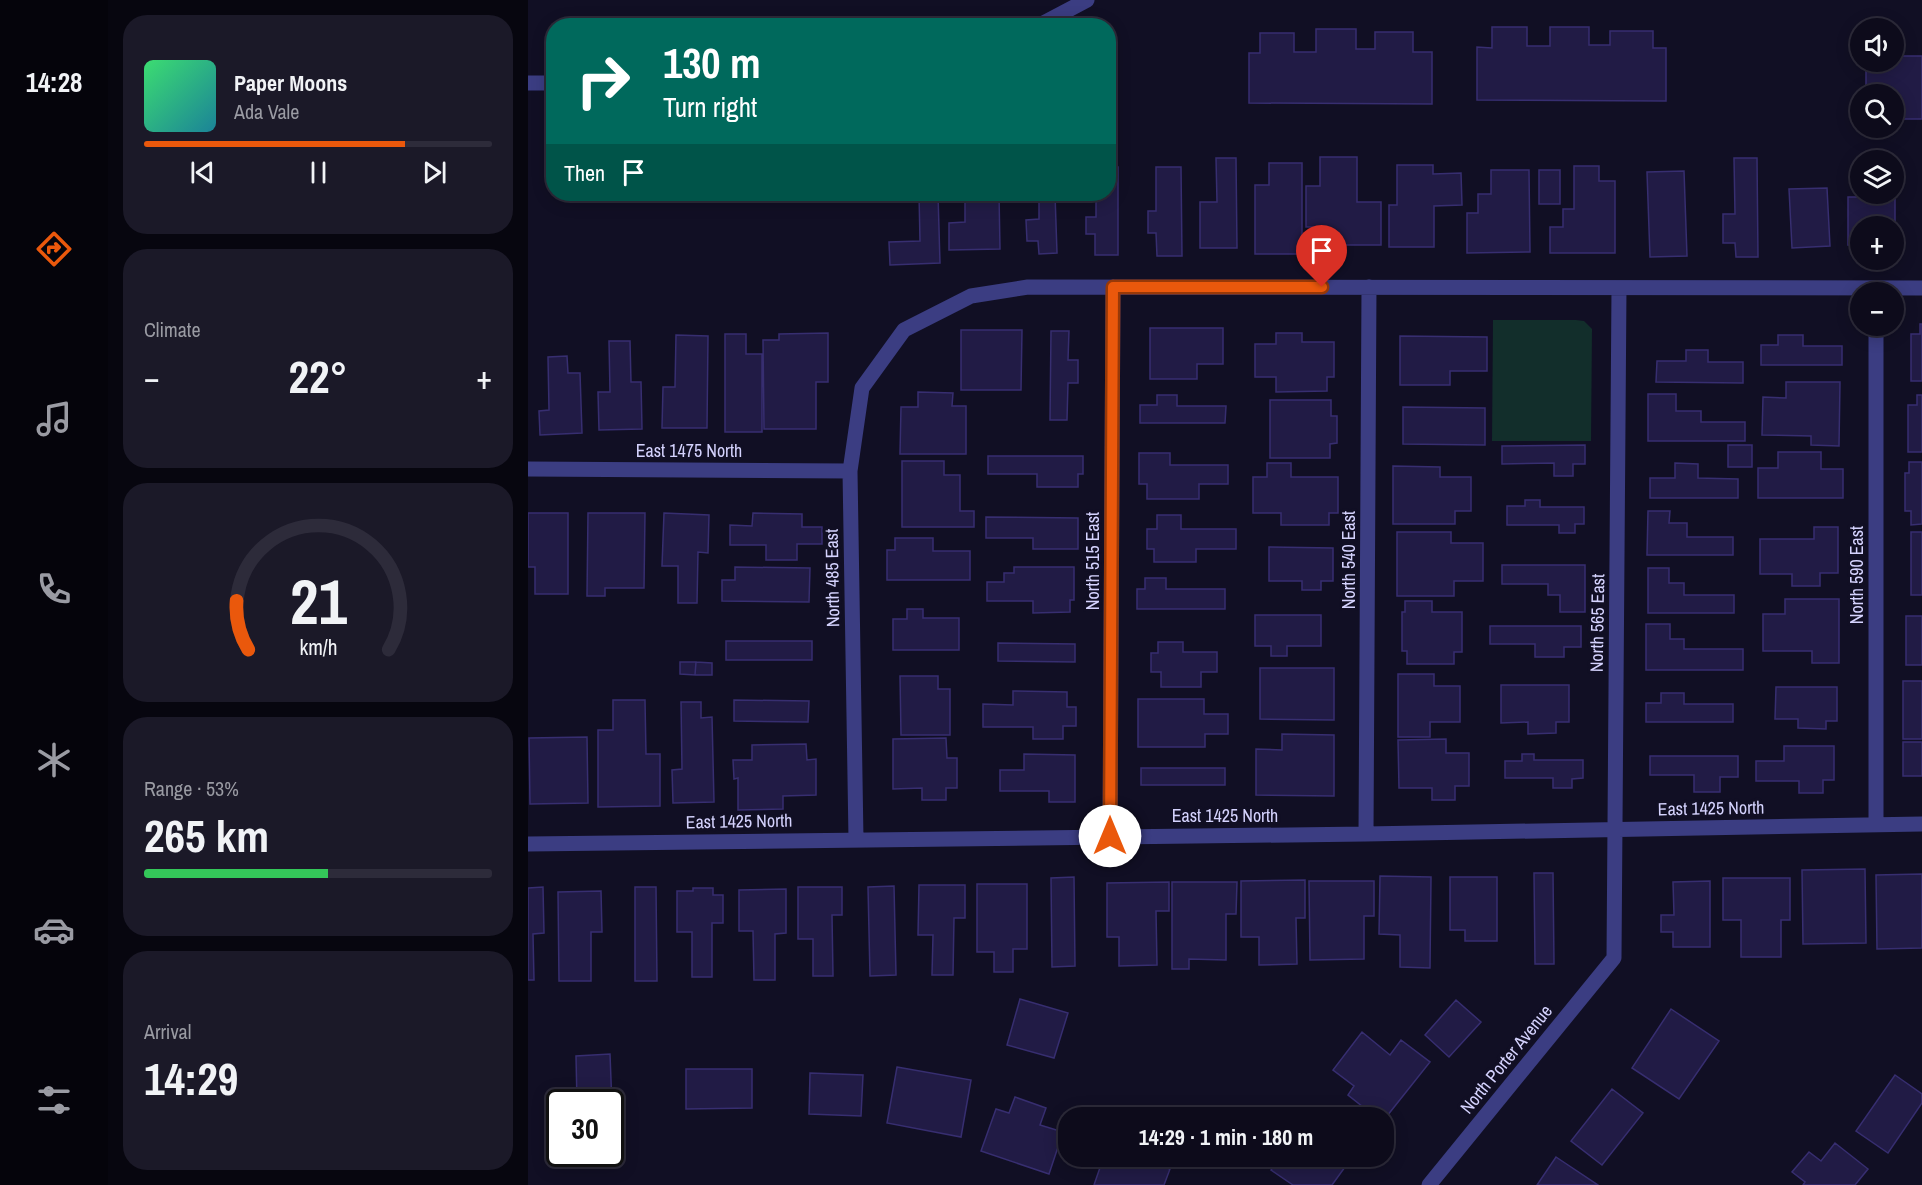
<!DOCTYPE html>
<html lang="en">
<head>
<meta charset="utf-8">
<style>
	body { margin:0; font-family:"Archivo Narrow",sans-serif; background:#1b1928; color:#f1f3f6; height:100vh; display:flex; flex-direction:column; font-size:22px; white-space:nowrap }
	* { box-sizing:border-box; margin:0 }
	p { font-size:20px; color:#9a9ba3 }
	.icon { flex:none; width:33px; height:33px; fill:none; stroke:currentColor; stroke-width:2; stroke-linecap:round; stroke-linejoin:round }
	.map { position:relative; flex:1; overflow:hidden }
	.side { display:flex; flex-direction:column; gap:15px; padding:15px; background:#07060f; width:420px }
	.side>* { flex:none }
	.top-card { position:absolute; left:18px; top:18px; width:570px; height:183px; border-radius:24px; box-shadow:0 3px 15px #0003,0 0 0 2px #2d2b3a; background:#00695c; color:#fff; overflow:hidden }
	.fabs { position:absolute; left:1322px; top:18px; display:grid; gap:12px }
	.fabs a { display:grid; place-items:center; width:54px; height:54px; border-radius:50%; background:#0d0b1b; box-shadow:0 3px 15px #0003,0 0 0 2px #2d2b3a; font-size:30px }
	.speed { position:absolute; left:18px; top:1089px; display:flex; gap:12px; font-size:30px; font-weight:700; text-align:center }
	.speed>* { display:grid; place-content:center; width:78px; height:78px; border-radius:50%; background:#0d0b1b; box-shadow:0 3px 15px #0003,0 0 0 2px #2d2b3a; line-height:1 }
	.speed .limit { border:3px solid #111; border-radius:9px; background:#fff; color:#111 }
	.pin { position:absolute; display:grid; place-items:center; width:51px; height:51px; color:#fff; margin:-62px -26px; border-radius:50% 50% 50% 0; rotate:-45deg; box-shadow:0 0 6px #0007 }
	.pin .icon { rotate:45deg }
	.me { position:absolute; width:66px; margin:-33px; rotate:0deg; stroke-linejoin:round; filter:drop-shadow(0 0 4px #0008) }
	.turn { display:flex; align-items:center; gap:21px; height:126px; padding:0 18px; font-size:27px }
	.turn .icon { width:78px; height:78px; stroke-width:2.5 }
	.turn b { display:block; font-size:42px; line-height:51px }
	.then { display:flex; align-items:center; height:57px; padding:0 18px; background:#0003; gap:12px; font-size:22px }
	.big { font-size:45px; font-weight:700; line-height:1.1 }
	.side .tile { flex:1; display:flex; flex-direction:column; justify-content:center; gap:9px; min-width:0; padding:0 21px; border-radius:24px; background:#1b1928 }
	.side .dial { align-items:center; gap:0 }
	.dial svg { height:156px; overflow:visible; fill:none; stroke:#2d2b3a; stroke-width:7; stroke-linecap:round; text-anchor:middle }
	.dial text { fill:#f1f3f6; stroke:none }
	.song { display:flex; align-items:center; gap:18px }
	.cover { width:72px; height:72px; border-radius:9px; background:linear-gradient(135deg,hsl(140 70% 55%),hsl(190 70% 35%)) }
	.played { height:6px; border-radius:3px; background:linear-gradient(90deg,#ea580c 75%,#2d2b3a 75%) }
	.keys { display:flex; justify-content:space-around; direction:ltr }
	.heat { display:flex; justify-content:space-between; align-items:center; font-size:33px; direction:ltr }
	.charge { height:9px; border-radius:4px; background:linear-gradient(90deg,#34c759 53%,#2d2b3a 0) }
	.trip { position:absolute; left:530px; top:1107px; width:336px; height:60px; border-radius:24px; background:#0d0b1b; box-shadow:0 3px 15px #0003,0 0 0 2px #2d2b3a; font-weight:700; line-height:60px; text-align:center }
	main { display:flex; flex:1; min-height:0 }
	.dock { display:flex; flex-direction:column; width:108px; justify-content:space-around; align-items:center; background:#05040b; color:#9a9ba3 }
	.dock .icon { width:42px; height:42px }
	.dock .active { color:#ea580c }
	.dock b { font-size:27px; color:#f1f3f6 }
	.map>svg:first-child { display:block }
</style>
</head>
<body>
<main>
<nav class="dock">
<b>14:28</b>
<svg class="icon active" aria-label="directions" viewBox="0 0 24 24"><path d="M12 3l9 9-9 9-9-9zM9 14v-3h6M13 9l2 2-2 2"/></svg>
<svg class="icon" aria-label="music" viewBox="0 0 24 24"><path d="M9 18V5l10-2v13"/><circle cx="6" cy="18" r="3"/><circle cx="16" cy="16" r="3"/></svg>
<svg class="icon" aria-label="phone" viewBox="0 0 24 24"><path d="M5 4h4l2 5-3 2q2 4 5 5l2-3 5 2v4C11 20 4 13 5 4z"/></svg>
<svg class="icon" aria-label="climate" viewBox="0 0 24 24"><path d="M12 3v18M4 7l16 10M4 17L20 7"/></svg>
<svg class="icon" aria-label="car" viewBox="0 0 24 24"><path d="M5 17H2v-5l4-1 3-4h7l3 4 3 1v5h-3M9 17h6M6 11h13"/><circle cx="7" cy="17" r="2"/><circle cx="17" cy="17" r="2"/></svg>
<svg class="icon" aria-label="filters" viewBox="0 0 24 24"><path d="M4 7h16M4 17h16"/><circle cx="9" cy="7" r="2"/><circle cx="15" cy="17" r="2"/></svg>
</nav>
<section class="side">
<div class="tile">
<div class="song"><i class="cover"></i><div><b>Paper Moons</b><p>Ada Vale</p></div></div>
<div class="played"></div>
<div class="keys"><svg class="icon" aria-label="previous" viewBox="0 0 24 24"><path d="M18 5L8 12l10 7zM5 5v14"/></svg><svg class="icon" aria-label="pause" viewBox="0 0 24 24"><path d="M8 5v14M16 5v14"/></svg><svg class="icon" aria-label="next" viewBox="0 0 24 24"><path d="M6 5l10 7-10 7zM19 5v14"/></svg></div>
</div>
<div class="tile"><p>Climate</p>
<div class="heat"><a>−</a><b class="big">22°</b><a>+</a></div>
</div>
<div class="tile dial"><svg viewBox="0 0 100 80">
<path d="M14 69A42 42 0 1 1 86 69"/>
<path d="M14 69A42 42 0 0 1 8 44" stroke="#ea580c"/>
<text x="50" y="56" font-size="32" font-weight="700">21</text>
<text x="50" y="72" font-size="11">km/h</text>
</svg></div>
<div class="tile"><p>Range · 53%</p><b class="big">265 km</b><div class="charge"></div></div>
<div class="tile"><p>Arrival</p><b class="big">14:29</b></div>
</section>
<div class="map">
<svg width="1394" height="1185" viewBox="0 0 1394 1185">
	<rect width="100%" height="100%" fill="#110f24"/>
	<path fill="#122e2b" d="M965,320H1048L1056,321L1064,329L1063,441H964Z"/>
	<path fill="#211b45" stroke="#372e70" stroke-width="1.5" d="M964,27H999V46H1022V27H1061V45H1082V31H1125V48H1138V101L949,100V47L964,48Z
		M788,29H828V49H847V32H885V52H904V104L721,103V53H732V33H766V52H788Z
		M1365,56H1394V119H1365V94H1338V62H1365Z
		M792,157H829V202H853V245H792V227H778V186H792Z
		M688,158H708L709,248H672V202H689Z
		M1206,158H1229L1230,257H1208L1207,243H1195V214H1207Z
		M741,163H774V254H727V185H741Z
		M869,165H905V174L933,173L934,205L906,206V247H861V205H869Z
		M1046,166H1071V181H1087V253H1022V227H1035V209H1046Z
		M580,167H590V255H567V234H558V217H568V194H580Z
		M628,167H653L654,256H629L628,233H620V211H628Z
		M963,170H1001L1002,252L939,253V213H950V194H963Z
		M1011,170H1032V204H1011Z
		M1156,171L1159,256L1122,257L1119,172Z
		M1365,173H1367V250H1365V226H1332V245H1320V197H1333V194H1365Z
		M1299,188L1302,246L1264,248L1261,189Z
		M391,194H410L412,263L362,265L361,242L392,241Z
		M451,194H471L472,249L421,250V223L437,222V198H451Z
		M511,194H527L529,253L511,254L510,241H499L498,220L511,219Z
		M1392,324H1394V381H1383V334H1392Z
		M622,328H695V364H669V379H622Z
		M433,330H494L493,390H433Z
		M523,331H541L540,360H550V383H540L539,420H522Z
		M300,333V382H288V429H236L235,340H251V334Z
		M748,333H774V342H806V377H799V391L748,392V377H727V344H748Z
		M197,334H218V354H234V432H197Z
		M148,335L180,336L179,428H134L135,387H147Z
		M1250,335H1275V346H1314V365H1233V345H1250Z
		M872,336L959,337V371H922V385H872Z
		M81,341H102L103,382H113L114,429L71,430L70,392H82Z
		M1158,350H1180V362H1215V383L1128,382L1129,361H1158Z
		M39,356L40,373H52L54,433L12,435L11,411L21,410L20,357Z
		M1258,382H1312L1311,446L1283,445V436L1234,435L1235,397L1258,398Z
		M390,392L425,393L424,406H438V454H372L373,407H390Z
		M1120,394H1148V411H1173V422H1217V441H1120Z
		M629,395H649V406H698L697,423H612V405H629Z
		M1389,395H1394V452H1380V405H1389Z
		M742,400H803V416H809V443L802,444V458H742Z
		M875,407L957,408V445L875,444Z
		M1057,445V464H1045V476H1026V463L974,464V446Z
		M1200,445H1224V467H1200Z
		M1250,452H1293V469H1315V498H1230V468H1250Z
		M611,453H642V465H700V484H671V499H619V484H611Z
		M460,456H555V474H550V487H509V474H460Z
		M374,461H416V475H432V511H446V527H374Z
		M1381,462H1394V524L1383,525V511H1377V473H1381Z
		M739,463H763V477H810V513H801V525H753V513H725V477H739Z
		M1147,463L1170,464V478L1210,479V498H1122V478H1147Z
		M865,466L912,467V477H943V511H927V524H865Z
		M997,500H1012V507H1056V524H1047V533H1031V525H979V506H997Z
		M1120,511H1142L1141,523H1159V537H1205V555H1119Z
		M0,513H40V594H7V567H0Z
		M60,513H117L116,588H77V596H59Z
		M136,513L181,515L180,553L170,552L169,603H150V566H134Z
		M225,513L274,514V527H294V544H269V560H238V545H202V525L224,526Z
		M629,515H653V529H708V549H668V562H626V549H619V529H629Z
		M458,517L550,518V549H505V538H458Z
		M1286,527H1310V573H1292V586H1264V574H1232V539H1286Z
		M869,532H923V543H955V581H926V596H869Z
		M1383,532H1394V595H1383Z
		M367,538H405V551H442V580H359V550H367Z
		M741,547L805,548V581H793V590H774V581H741Z
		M974,565H1057V612H1032V595H1020V584H974Z
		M207,567L282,568L281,602L194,601V580H207Z
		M486,567H546V600H542V612L505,613V601H459V582H476V573H486Z
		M1120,568H1141V583H1156V595H1206V613H1120Z
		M617,578H638V589H697V609H609V589H617Z
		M1257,599H1311V663H1284V651H1235V614H1257Z
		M877,601H904V612H934V652H926V664H879V651H874V612H877Z
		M379,609H395V618H431V650H365V619H379Z
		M727,615H793V646H759V656H743V646H727Z
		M1378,616H1394V665H1378Z
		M1118,624H1142V639H1156V649H1215V670H1118Z
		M962,626H1053V647H1036V657H1007V644H962Z
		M198,641H284V660H198Z
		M630,642H655V652H689V672H673V687H633V672H623V653H630Z
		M470,643L547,644V662L470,661Z
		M152,662H168L167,675L152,674Z
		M168,662L184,663V675H167Z
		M732,668H806V720L732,719Z
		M870,674H906V686H932V722H902V737H870Z
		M372,676H410V689H422V735H373Z
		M1375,681H1394V739H1375Z
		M973,685H1041V722H1028V733L1000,734V722L973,723Z
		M1248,687H1309V721H1298V729L1270,728V719H1247Z
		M485,691L539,692V707H548V726H535V739H505V727H455V704L485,705Z
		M1133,693H1156V704H1205V722H1118V703H1133Z
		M610,699H676V714H700V734H677V747H610Z
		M85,700H117L118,754H132V806L70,807V730H85Z
		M206,700L281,701L280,722L206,721Z
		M153,702H173V718L184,717L186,802L145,803L144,770L154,769Z
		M754,734L806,735V796L728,795V749L754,750Z
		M59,737L60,803L2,804L1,738Z
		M418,738L419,758H429V788H418V800H394V788L365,789V739Z
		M918,739V753H941V786H927V800H904V788H871L870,740Z
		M1375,742H1394V776H1375Z
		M278,744L279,760L288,759V795L255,796V809L210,810V778L206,779L205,760H224V745Z
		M1256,746H1306V780H1295V793H1271V781H1228V761H1256Z
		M496,754L547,755V802H521V791H472V770H496Z
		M994,754H1006V760H1055V778L1044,779V788H1025V778H977V761H994Z
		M1122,756H1210V777H1192V792H1166V775H1122Z
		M613,768H697V785H613Z
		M1337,869L1338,943L1275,944L1274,870Z
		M1006,873H1025L1026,964H1007Z
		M1394,874V948L1349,949L1348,875Z
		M852,876L903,877L902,968L872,967V935L851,934Z
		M546,877L547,966L524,967L523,878Z
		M922,877H969V941H937V930H922Z
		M1195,878H1262V920H1253V957H1213V920H1195Z
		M777,880V918H768L769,964L731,965V937H713V881Z
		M781,881H846V916H836V959L782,960Z
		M1182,881V947H1145V932H1133V915H1146L1145,882Z
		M641,882V911H628L629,965L591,966V937H579V883Z
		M644,882H709L708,914H698V960L661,959V969H644Z
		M449,884H499V949H485V972H466V952H449Z
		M391,885H437V918H426L425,975H404L405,935H390Z
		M366,886L368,975L342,976L340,887Z
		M15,887L16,933L5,934L6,980H0V888Z
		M107,887H128L129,981H107Z
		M270,887H314V915H304L305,976H285V939H270Z
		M165,888H185V895H195V923H184V977H164V932H149V891H165Z
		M258,889V933L247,934V980H226L225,931H211V890Z
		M73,891L74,932H63V981H31L30,892Z
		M492,999L540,1013L526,1058L479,1045Z
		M928,1000L953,1022L921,1057L897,1035Z
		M1143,1009L1191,1041L1151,1099L1104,1068Z
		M834,1032L862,1055L873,1040L902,1062L855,1121V1118H849L820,1095L826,1086L805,1070Z
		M82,1054L85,1132H82V1102H49L48,1056Z
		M369,1067L443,1080L433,1137L359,1123Z
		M158,1069H224V1108L158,1109Z
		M282,1073L335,1075L333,1116L281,1114Z
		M1367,1075L1394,1094V1103L1360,1153L1328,1131Z
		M1084,1089L1115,1113L1074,1165L1043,1141Z
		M487,1097L518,1108L512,1125L535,1132L521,1174L453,1151L468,1109L481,1113Z
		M1307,1143L1340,1169L1327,1185H1275L1277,1182L1264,1172L1281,1152L1293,1161Z
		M576,1156H607L642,1169L636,1185H566Z
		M753,1156H825L804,1185H765L743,1170Z
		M1028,1157L1070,1185H1009Z"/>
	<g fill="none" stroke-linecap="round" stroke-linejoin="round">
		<path stroke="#3b3d82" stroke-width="15" d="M510,26L559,0
			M0,83H26
			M1348,326V825
			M0,469L322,471
			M838,834L841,287
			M582,836L585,287
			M328,839L322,471L334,388L376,330L443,296L500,287L1394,288
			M0,844L838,834L1394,824
			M901,1185L1086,958L1091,288"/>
	</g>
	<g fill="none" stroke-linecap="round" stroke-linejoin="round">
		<g stroke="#983908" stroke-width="15">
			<path id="route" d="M582,836L585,287H794"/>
		</g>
		<use href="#route" stroke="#ea580c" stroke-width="10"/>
	</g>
	<g text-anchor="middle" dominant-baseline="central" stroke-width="6" stroke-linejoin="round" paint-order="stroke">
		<g font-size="18" fill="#d5d3fe" stroke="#110f24">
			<text x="161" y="450">East 1475 North</text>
			<text transform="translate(820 560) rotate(-90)">North 540 East</text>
			<text transform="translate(564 561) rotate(-90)">North 515 East</text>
			<text transform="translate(1328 575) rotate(-90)">North 590 East</text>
			<text transform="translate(304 578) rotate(-91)">North 485 East</text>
			<text transform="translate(1069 623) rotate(-89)">North 565 East</text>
			<text transform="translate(1183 808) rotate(-1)">East 1425 North</text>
			<text x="697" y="815">East 1425 North</text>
			<text transform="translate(211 821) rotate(-1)">East 1425 North</text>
			<text transform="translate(978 1059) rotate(-51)">North Porter Avenue</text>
		</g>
	</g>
</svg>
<div class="fabs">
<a><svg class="icon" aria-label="sound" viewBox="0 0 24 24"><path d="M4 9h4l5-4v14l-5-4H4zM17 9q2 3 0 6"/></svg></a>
<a><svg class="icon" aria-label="search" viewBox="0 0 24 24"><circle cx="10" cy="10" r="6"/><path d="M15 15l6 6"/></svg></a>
<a><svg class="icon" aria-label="layers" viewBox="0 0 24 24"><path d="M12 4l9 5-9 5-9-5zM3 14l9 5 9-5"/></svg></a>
<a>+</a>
<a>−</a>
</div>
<div class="speed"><div class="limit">30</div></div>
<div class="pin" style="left:794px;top:287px;background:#d93025"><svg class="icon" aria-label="arrive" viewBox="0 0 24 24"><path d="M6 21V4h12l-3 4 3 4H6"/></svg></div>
<svg class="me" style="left:582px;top:836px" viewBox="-20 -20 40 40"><circle r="19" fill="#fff"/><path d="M0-13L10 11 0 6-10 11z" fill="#ea580c"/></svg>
<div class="trip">14:29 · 1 min · 180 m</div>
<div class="top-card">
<div class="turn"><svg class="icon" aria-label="right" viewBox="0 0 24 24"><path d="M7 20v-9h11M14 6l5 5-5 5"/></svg><div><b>130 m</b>Turn right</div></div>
<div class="then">Then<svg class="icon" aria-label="arrive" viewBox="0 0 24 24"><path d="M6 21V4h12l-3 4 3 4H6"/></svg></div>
</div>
</div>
</main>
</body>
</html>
